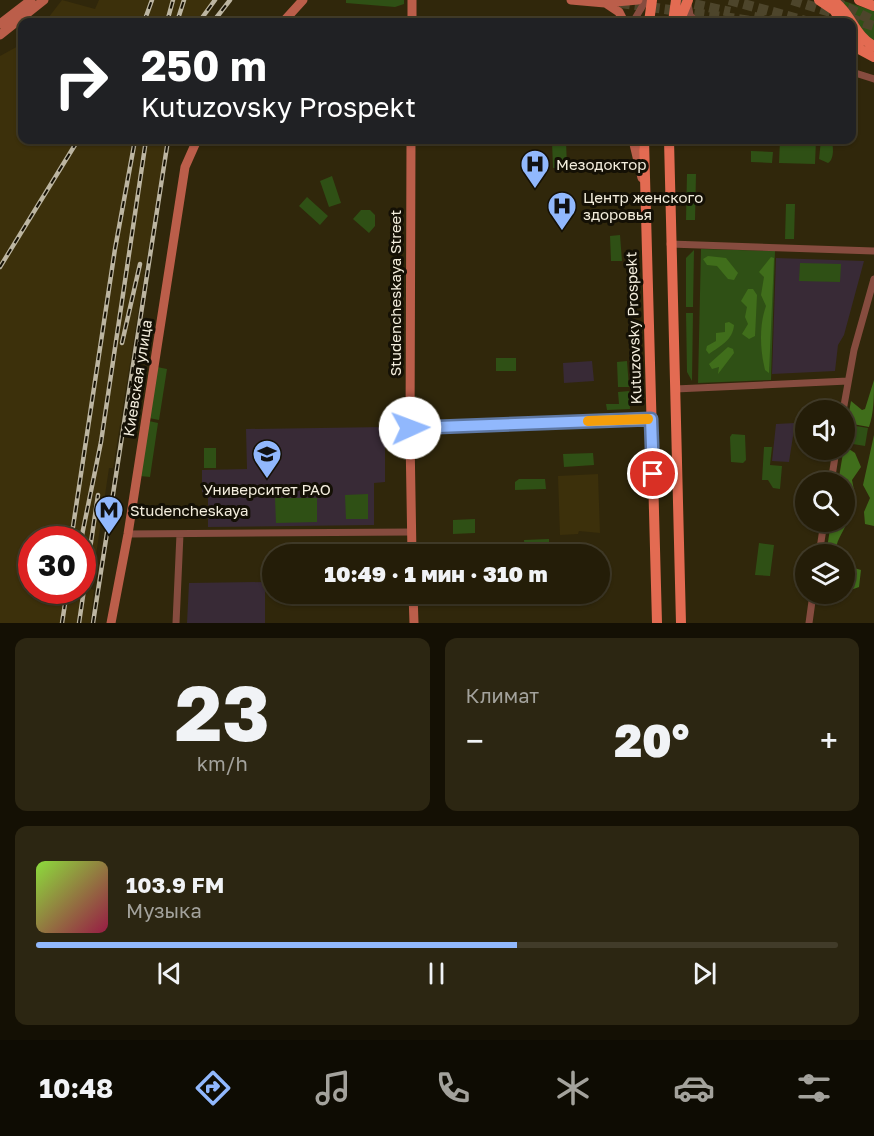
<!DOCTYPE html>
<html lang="ru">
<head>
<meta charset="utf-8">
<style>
	body { margin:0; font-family:"Golos Text",sans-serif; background:#2c2612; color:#f1f3f6; height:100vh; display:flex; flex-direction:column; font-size:22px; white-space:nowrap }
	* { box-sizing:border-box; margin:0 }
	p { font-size:20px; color:#a3a29c }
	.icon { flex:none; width:33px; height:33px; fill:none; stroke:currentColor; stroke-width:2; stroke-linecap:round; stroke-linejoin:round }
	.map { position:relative; height:623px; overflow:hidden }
	.panel { display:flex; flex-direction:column; gap:15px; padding:15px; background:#141004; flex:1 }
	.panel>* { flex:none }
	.banner { position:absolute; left:18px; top:18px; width:838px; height:126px; border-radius:12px; box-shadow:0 2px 4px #0004,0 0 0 2px #413b29; background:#202124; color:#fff; overflow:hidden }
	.fabs { position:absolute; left:795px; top:400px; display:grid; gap:12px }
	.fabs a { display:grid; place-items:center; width:60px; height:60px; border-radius:50%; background:#241d08; box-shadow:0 2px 4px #0004,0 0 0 2px #413b29; font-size:30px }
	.speed { position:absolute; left:18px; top:526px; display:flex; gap:12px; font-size:30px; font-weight:700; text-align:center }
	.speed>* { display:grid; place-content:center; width:78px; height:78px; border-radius:50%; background:#241d08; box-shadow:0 2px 4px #0004,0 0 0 2px #413b29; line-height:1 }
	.speed .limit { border:9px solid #d22; background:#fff; color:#111 }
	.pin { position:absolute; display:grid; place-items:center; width:51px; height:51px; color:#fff; margin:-26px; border:3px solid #fff; border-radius:50%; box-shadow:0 2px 6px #0007 }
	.me { position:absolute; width:66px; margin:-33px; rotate:88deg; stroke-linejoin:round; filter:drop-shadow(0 0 4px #0008) }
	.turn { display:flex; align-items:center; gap:21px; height:126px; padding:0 24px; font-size:27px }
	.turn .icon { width:78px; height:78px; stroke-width:2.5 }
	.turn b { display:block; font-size:42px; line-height:51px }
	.big { font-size:45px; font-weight:800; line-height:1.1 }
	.panel .tile { flex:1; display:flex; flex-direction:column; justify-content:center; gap:9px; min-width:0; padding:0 21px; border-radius:12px; background:#2c2612 }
	.panel .dial { align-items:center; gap:0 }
	.dial b { font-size:78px; line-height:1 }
	.song { display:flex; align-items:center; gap:18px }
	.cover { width:72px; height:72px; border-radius:9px; background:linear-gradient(135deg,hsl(90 70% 55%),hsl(340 70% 35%)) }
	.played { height:6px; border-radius:3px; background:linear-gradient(90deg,#91b8fd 60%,#413b29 60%) }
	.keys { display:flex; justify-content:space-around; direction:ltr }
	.heat { display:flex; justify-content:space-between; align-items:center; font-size:33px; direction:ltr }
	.panel .tiles { flex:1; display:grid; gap:15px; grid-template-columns:1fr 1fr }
	.tile:last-child { grid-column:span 2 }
	.trip { position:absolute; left:262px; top:544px; width:348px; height:60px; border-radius:30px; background:#241d08; box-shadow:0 2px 4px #0004,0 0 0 2px #413b29; font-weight:800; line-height:60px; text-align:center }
	.tabs { display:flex; height:96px; justify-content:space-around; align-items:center; background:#0e0c03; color:#a3a29c }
	.tabs .icon { width:42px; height:42px }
	.tabs .selected { color:#91b8fd }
	.tabs b { font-size:27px; color:#f1f3f6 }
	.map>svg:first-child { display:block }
</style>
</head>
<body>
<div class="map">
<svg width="874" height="623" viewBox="0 0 874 623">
	<rect width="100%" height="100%" fill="#30270b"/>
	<path fill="#3c300b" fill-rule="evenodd" d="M62,0L95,9L99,0H218L203,22H45Z
		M22,44V140H166L113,468H109L91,589L94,590L90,623H0V56ZM32,540H82V591H32Z
		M598,474L600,533L579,531L578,534L560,535L558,476Z"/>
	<path fill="#382a36" d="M776,258L864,261L844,335L838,345L835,371L772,374Z
		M592,361L594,381L564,383L563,363Z
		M795,423L789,462L772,461L776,424Z
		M385,427V482L374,483V525L208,527V493L202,492V470L247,469L246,429Z
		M265,582V623H187L189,583Z"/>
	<path fill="#2f5015" d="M346,0H404V4L395,7L346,3Z
		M841,0L874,11V42L869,39Z
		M780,140H816L815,164L779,163Z
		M821,140H831C834,146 834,160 828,163L819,159Z
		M566,141L567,167L553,168L552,142Z
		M751,151L773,152L772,163L751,162Z
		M687,174H696L695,220H686Z
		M332,176L341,203L329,207L320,181Z
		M307,197L328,216L320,225L299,206Z
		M786,204H795L794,239H785Z
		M361,210H370L375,215V226L369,233L353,219Z
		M620,235L622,261H611L610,236Z
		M701,249L775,251L771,380L698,383Z
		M694,250L693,307H686V258Z
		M800,263L841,264L840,282L799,281Z
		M686,313H693L692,381L687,372Z
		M496,358H516V371H496Z
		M627,361L629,387H618L617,362Z
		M157,367L167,369L159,420L149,418Z
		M629,391L630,409L607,410L606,404H619L618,392Z
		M149,421L158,423L150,477L140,476Z
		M850,425L868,428L865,446L847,443Z
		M732,434L745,435L746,460L743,463L731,462L730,437Z
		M764,447H772L770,465L782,466L780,489L773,488L768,480H762Z
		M204,448H216V468H204Z
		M593,453L594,465L564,467L563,454Z
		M519,479H545L546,489L515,490V482Z
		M368,494V519H346L345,495Z
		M275,498H317V522L276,523Z
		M475,519V533L453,534V520Z
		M549,539V555H525L524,540Z
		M759,543L774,545L770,576L755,575Z"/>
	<path fill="#406e1b" d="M708,256L726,258L738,273L734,280L728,279L717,266L707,265L703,259Z
		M771,257L774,258L769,373L765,370C760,349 759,326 766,306L761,295L764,277L759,272Z
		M748,289H753L757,295L755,336L749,339L742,334L748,324L745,317L747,307L741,301Z
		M729,322L734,325C733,340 720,346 709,354L706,350L707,346L716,341V333L725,332V323Z
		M728,347L733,349L734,353L718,374L719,367L712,369L709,364Z
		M874,380C874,396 874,413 869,427L847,423L851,401L862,410L865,409Z
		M874,435V526L865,524L864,512L870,498L863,485Z
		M849,449L855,453L861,467L852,480L854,490L847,504C856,523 833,536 836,555H826L831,522H844V483H838L843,453Z
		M854,568L861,570L859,587L848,591L843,599L829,596L826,602H819L820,594H844L845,574H850Z"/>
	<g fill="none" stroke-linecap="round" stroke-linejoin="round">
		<path stroke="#4d452b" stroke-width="10" stroke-dasharray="10 5" stroke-linecap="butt" d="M729,0L809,22
			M792,0L874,26
			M680,1L730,12
			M834,1L874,21
			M620,3L759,22
			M754,17L778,22"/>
		<path stroke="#864c3f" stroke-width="7" d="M688,4L690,15L696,22
			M633,22L646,0
			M852,72L874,79
			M670,244L874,251
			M675,389L848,381
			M843,411L854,350L874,279
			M410,428L651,419
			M831,483L836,450
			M128,534L412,532
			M819,555L824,522
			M176,623L180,534
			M809,623L813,594"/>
		<path stroke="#bb5e4a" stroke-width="9" d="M571,0L605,3L638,0
			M607,4L619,12L624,22
			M283,22L303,0
			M412,22V0
			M0,24L31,0
			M0,35L44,0
			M411,140L410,437L412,555
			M633,140L642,178
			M413,594L414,623
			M111,623L128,534L185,167L197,140"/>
		<path stroke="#e36b52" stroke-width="10" d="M819,0L834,10L842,22
			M832,0C850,11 855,37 874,46
			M859,0L874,6
			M649,22L652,0
			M673,22L676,0
			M679,22L688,0
			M852,39L861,50L874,57
			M644,140L657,623
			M669,140L681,623"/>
		<g stroke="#bcb5a1" stroke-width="4.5">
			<path id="rail" d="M144,22L152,0
				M167,22L173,0
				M177,22L184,0
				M199,22L215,0
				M213,22L230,0
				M0,267L78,140
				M122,343L140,264
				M71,540L115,249L135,140
				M81,540L101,442L146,140
				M62,623L67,591
				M79,623L98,495
				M93,623L168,140"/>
		</g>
		<use href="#rail" stroke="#141005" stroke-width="2" stroke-dasharray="7" stroke-linecap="butt"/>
	</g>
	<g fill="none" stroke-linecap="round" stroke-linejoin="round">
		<g stroke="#5e78a4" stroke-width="15">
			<path id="route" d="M410,428L651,419L653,474"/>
		</g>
		<use href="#route" stroke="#91b8fd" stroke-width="10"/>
		<path stroke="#f59e0b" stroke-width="10" d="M588,421L648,419"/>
	</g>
	<defs>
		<g id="hospital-pin" transform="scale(1.5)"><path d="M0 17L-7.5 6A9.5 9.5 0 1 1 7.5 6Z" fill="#91b8fd" stroke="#141005"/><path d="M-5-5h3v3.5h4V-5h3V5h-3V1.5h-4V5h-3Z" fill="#111"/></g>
		<g id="university-pin" transform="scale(1.5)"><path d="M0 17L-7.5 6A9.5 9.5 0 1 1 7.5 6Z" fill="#91b8fd" stroke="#141005"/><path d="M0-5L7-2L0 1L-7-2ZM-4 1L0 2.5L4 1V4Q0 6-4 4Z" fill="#111"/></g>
		<g id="metro-pin" transform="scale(1.5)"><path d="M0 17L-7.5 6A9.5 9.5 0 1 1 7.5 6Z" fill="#91b8fd" stroke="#141005"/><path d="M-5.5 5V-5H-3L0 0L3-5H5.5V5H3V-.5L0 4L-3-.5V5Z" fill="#111"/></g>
	</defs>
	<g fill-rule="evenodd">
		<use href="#hospital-pin" x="535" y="164"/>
		<use href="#hospital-pin" x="562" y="206"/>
		<use href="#university-pin" x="267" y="454"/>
		<use href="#metro-pin" x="109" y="510"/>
	</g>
	<g text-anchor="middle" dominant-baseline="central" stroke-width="6" stroke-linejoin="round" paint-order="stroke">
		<g font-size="15" fill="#f4eede" stroke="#141005" text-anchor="start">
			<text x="556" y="164">Мезодоктор</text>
			<text x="583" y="197">Центр женского<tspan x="583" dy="17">здоровья</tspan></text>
			<text x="267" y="489" text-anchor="middle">Университет РАО</text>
			<text x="130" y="510">Studencheskaya</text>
		</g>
		<g font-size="15" fill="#f4eede" stroke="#141005">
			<text transform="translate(395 293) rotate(-90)">Studencheskaya Street</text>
			<text transform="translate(633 328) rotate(-92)">Kutuzovsky Prospekt</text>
			<text transform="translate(137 378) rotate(-81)">Киевская улица</text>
		</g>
	</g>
</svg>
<div class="fabs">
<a><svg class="icon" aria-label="sound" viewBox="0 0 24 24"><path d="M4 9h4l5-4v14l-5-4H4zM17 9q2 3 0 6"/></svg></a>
<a><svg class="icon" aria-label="search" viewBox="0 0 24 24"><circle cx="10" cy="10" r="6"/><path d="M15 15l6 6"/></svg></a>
<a><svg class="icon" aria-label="layers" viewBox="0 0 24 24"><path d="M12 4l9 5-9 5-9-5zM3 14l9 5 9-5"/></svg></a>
</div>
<div class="speed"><div class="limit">30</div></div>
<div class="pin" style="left:653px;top:474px;background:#d93025"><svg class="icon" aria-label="arrive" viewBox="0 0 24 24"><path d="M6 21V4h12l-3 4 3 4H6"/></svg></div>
<svg class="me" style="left:410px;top:428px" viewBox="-20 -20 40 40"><circle r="19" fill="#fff"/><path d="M0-13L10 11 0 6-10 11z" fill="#91b8fd"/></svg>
<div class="trip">10:49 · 1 мин · 310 m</div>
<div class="banner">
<div class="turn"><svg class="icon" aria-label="right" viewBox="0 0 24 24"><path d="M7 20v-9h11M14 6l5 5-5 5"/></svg><div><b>250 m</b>Kutuzovsky Prospekt</div></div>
</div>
</div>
<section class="panel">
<div class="tiles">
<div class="tile dial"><b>23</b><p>km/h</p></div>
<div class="tile"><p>Климат</p>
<div class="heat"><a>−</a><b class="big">20°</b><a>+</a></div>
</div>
<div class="tile">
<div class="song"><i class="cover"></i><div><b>103.9 FM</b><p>Музыка</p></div></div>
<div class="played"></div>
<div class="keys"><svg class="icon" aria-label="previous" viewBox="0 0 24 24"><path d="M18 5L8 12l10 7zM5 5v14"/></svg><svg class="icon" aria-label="pause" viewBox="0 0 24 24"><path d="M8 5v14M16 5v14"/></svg><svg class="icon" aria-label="next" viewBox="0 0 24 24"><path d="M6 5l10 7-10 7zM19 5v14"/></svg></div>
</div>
</div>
</section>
<nav class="tabs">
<b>10:48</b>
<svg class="icon selected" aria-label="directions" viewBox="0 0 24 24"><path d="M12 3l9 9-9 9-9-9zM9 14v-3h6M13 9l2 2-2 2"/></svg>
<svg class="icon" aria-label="music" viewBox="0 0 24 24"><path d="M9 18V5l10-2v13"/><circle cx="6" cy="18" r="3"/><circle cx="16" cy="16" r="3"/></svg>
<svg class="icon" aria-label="phone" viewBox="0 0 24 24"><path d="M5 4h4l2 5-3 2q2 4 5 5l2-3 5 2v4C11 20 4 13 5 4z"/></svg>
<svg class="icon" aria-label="climate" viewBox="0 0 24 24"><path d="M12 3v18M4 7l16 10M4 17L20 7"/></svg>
<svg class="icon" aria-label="car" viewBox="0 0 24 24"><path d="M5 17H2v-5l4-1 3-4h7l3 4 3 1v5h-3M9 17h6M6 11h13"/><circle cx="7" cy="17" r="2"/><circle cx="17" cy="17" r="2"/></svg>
<svg class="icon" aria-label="filters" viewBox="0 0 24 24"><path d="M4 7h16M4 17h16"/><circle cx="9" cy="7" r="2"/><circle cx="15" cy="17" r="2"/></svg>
</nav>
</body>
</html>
